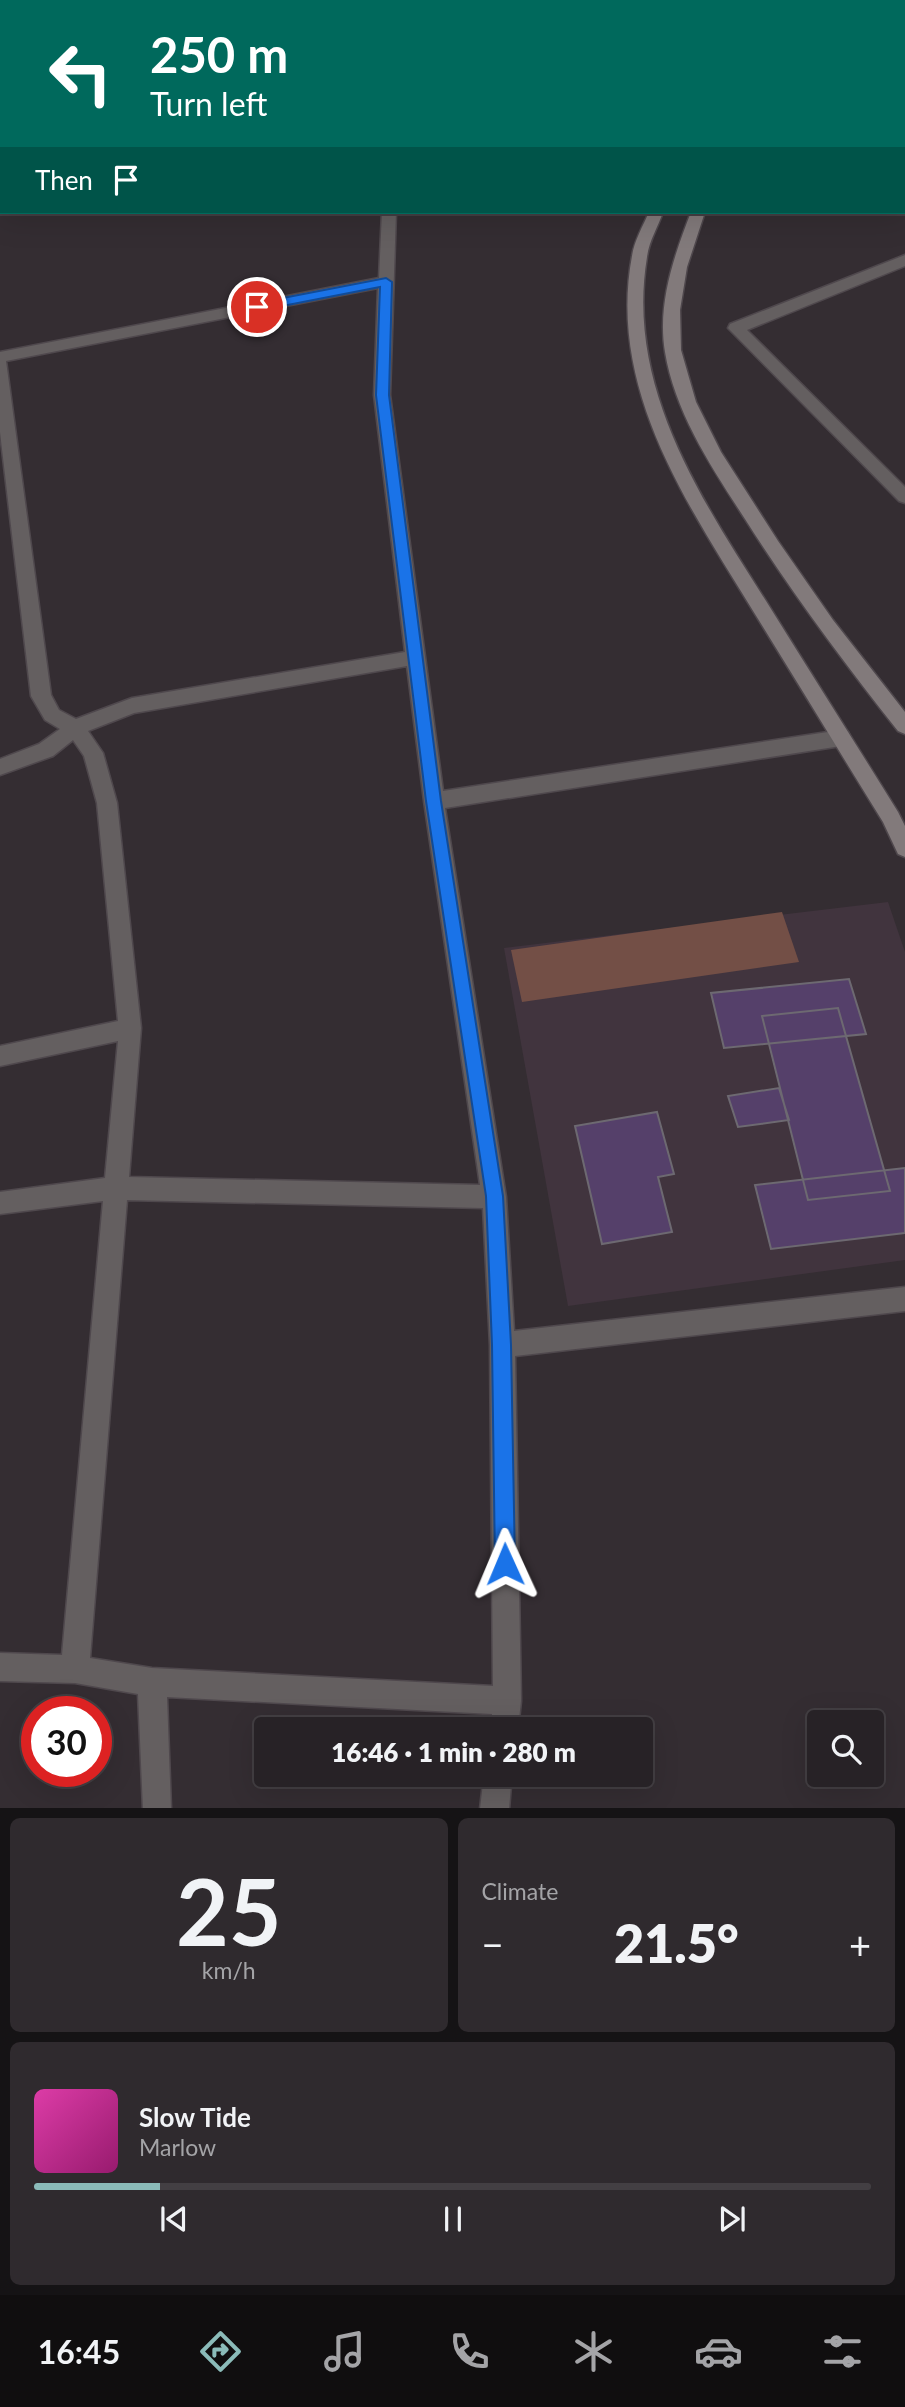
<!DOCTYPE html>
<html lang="en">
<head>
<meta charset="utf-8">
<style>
	body { margin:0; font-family:Lato,sans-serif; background:#2f2a2e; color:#f1f3f6; height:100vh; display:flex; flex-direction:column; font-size:26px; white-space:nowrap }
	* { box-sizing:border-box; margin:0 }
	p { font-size:23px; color:#a4a4a7 }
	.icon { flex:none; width:38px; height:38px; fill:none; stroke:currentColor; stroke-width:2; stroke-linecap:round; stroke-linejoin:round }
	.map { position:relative; height:1808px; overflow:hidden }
	.drawer { display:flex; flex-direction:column; gap:10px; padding:10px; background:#151315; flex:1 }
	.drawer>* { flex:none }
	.top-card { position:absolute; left:0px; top:0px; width:906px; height:214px; box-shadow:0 7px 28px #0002,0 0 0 2px #433f43; background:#00695c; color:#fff; overflow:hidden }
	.tools { position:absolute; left:807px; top:1710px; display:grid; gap:14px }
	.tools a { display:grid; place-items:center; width:77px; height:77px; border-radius:7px; background:#272226; box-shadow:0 7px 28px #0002,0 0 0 2px #433f43; font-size:35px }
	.speed { position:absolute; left:21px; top:1696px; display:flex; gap:14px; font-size:35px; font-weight:700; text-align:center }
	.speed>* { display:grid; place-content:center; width:91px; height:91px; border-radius:50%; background:#272226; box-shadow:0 7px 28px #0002,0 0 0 2px #433f43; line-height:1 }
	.speed .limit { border:10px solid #d22; background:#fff; color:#111 }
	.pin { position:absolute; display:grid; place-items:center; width:60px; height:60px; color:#fff; margin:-30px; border:4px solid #fff; border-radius:50%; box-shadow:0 2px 7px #0007 }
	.me { position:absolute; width:77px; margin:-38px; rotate:359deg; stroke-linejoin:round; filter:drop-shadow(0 0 5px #0008) }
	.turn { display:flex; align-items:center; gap:24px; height:147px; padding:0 35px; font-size:32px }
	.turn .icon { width:91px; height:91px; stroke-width:2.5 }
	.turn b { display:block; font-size:49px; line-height:60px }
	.then { display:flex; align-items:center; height:66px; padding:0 35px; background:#0003; gap:14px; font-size:26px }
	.big { font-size:52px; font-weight:800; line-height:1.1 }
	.drawer .tile { flex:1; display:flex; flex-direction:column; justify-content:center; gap:10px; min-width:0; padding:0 24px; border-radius:10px; background:#2f2a2e }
	.drawer .dial { align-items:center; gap:0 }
	.dial b { font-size:91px; line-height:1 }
	.song { display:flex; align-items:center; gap:21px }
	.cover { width:84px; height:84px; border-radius:10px; background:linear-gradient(135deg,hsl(320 70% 55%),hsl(320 70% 35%)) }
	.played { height:7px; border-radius:4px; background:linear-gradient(90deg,#8bbbb9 15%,#433f43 15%) }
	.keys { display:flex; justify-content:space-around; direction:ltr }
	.heat { display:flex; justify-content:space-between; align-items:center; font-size:38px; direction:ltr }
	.drawer .tiles { flex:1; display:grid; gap:10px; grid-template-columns:1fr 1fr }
	.tile:last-child { grid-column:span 2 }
	.trip { position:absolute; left:254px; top:1717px; width:399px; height:70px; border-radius:7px; background:#272226; box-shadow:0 7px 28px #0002,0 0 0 2px #433f43; font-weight:800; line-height:70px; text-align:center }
	.tab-bar { display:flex; height:112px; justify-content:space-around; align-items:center; background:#100e0f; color:#a4a4a7 }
	.tab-bar .icon { width:49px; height:49px }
	.tab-bar .selected { color:#8bbbb9 }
	.tab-bar b { font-size:32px; color:#f1f3f6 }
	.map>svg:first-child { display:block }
</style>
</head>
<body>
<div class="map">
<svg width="905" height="1809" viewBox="0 0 905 1809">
	<rect width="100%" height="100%" fill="#342d32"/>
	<path fill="#41343e" d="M888,902L905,952V1260L568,1306L504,948Z"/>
	<path fill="#734f46" d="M782,912L799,962L522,1002L511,950Z"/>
	<path fill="#55406a" stroke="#6d6971" stroke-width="2" d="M849,979L866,1034L724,1048L711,993Z
		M838,1008L890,1191L808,1200L762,1016Z
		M779,1088L789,1120L738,1127L728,1096Z
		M657,1112L674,1174L658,1177L672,1232L602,1244L575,1126Z
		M905,1168V1233L771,1249L755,1185Z"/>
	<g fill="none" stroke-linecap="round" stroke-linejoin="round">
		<g stroke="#4f484d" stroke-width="3">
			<path id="street" d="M92,0H106L92,2Z
				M289,0H303L289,2Z
				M495,0H509L495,2Z
				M0,76H2V84H0Z
				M382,212H396L390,395L443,791L841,730L848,732L851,738L848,744L841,746L445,808L506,1197L514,1331L905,1287V1311L515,1356L521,1701L518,1729H490L492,1714L167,1697L171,1809H143L138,1694L75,1683L0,1681V1653L62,1655L103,1201L0,1214V1192L105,1178L118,1041L0,1066V1046L118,1021L97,803L84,756L73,740L53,756L0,775V759L39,744L60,729L45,720L31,696L0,432V352L379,278ZM378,288L374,395L405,652L132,698L76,719L59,710L51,695L6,361ZM407,666L424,801L480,1185L129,1177L141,1028L117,803L103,753L88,731L134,713ZM127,1200L483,1208L490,1345L493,1686L152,1668L90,1658Z
				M905,255V266L747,330L905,487V503L899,501L728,328L730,324Z
				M484,1774H512L509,1809H480Z"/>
		</g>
		<g stroke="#4f484d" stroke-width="3">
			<path id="secondary" d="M741,0H755V2H741Z
				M781,0H795V2H781Z
				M649,212H663C658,227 649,241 647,257C625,389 704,503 771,609C813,677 856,744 898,812L905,826V857L898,854L883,822C840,753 798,683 755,614C689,506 607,390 632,256C634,241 643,226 649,212Z
				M691,212H705L687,267L680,310L681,350L696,402L721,452L778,541L833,620L905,712V734L898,731C844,663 792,593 745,519C712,468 675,413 665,352C657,304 674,256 691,212Z"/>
		</g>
		<use href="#street" fill="#645f60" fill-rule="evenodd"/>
		<use href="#secondary" fill="#827a7b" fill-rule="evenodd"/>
	</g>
	<path fill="#1a73e8" stroke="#114b97" stroke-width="2" d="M386,278L392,282L389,395L441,801L503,1196L511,1345L515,1564L512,1571L505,1574L498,1571L495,1564L492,1345L486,1196L426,801L376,395L380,287L257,311L251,307L257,303Z"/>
</svg>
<div class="tools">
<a><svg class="icon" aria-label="search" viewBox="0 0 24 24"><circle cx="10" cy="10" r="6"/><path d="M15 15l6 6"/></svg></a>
</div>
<div class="speed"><div class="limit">30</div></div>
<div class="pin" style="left:257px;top:307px;background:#d93025"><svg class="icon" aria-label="arrive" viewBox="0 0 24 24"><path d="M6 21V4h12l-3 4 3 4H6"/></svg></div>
<svg class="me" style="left:505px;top:1564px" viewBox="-20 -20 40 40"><path d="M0-17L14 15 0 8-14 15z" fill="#1a73e8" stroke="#fff" stroke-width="4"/></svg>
<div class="trip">16:46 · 1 min · 280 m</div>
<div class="top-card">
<div class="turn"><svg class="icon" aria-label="left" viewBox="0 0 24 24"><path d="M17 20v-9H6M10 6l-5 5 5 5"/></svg><div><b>250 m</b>Turn left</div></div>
<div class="then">Then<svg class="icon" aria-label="arrive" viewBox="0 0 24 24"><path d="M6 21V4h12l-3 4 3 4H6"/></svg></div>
</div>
</div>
<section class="drawer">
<div class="tiles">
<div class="tile dial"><b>25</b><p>km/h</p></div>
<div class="tile"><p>Climate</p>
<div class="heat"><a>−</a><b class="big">21.5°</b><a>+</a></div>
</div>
<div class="tile">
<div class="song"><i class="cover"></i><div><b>Slow Tide</b><p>Marlow</p></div></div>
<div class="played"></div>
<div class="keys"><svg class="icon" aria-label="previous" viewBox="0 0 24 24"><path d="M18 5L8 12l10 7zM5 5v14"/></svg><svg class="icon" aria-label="pause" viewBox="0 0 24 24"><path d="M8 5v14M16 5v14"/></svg><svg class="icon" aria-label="next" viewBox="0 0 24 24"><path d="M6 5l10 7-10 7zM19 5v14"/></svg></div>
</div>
</div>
</section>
<nav class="tab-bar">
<b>16:45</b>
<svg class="icon selected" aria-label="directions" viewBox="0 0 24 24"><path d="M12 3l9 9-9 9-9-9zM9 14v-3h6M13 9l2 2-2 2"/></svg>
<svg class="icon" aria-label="music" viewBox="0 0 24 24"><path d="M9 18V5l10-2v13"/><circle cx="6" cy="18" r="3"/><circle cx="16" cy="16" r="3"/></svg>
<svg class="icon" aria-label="phone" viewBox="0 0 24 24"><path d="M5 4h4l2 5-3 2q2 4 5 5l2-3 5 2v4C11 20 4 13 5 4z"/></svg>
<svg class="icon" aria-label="climate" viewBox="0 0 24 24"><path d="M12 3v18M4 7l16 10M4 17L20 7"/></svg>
<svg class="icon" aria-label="car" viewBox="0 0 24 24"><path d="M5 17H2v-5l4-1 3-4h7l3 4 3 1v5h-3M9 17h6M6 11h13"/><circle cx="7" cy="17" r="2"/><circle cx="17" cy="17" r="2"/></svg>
<svg class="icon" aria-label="filters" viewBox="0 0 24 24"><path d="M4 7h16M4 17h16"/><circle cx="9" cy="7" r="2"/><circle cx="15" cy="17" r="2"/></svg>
</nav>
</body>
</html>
